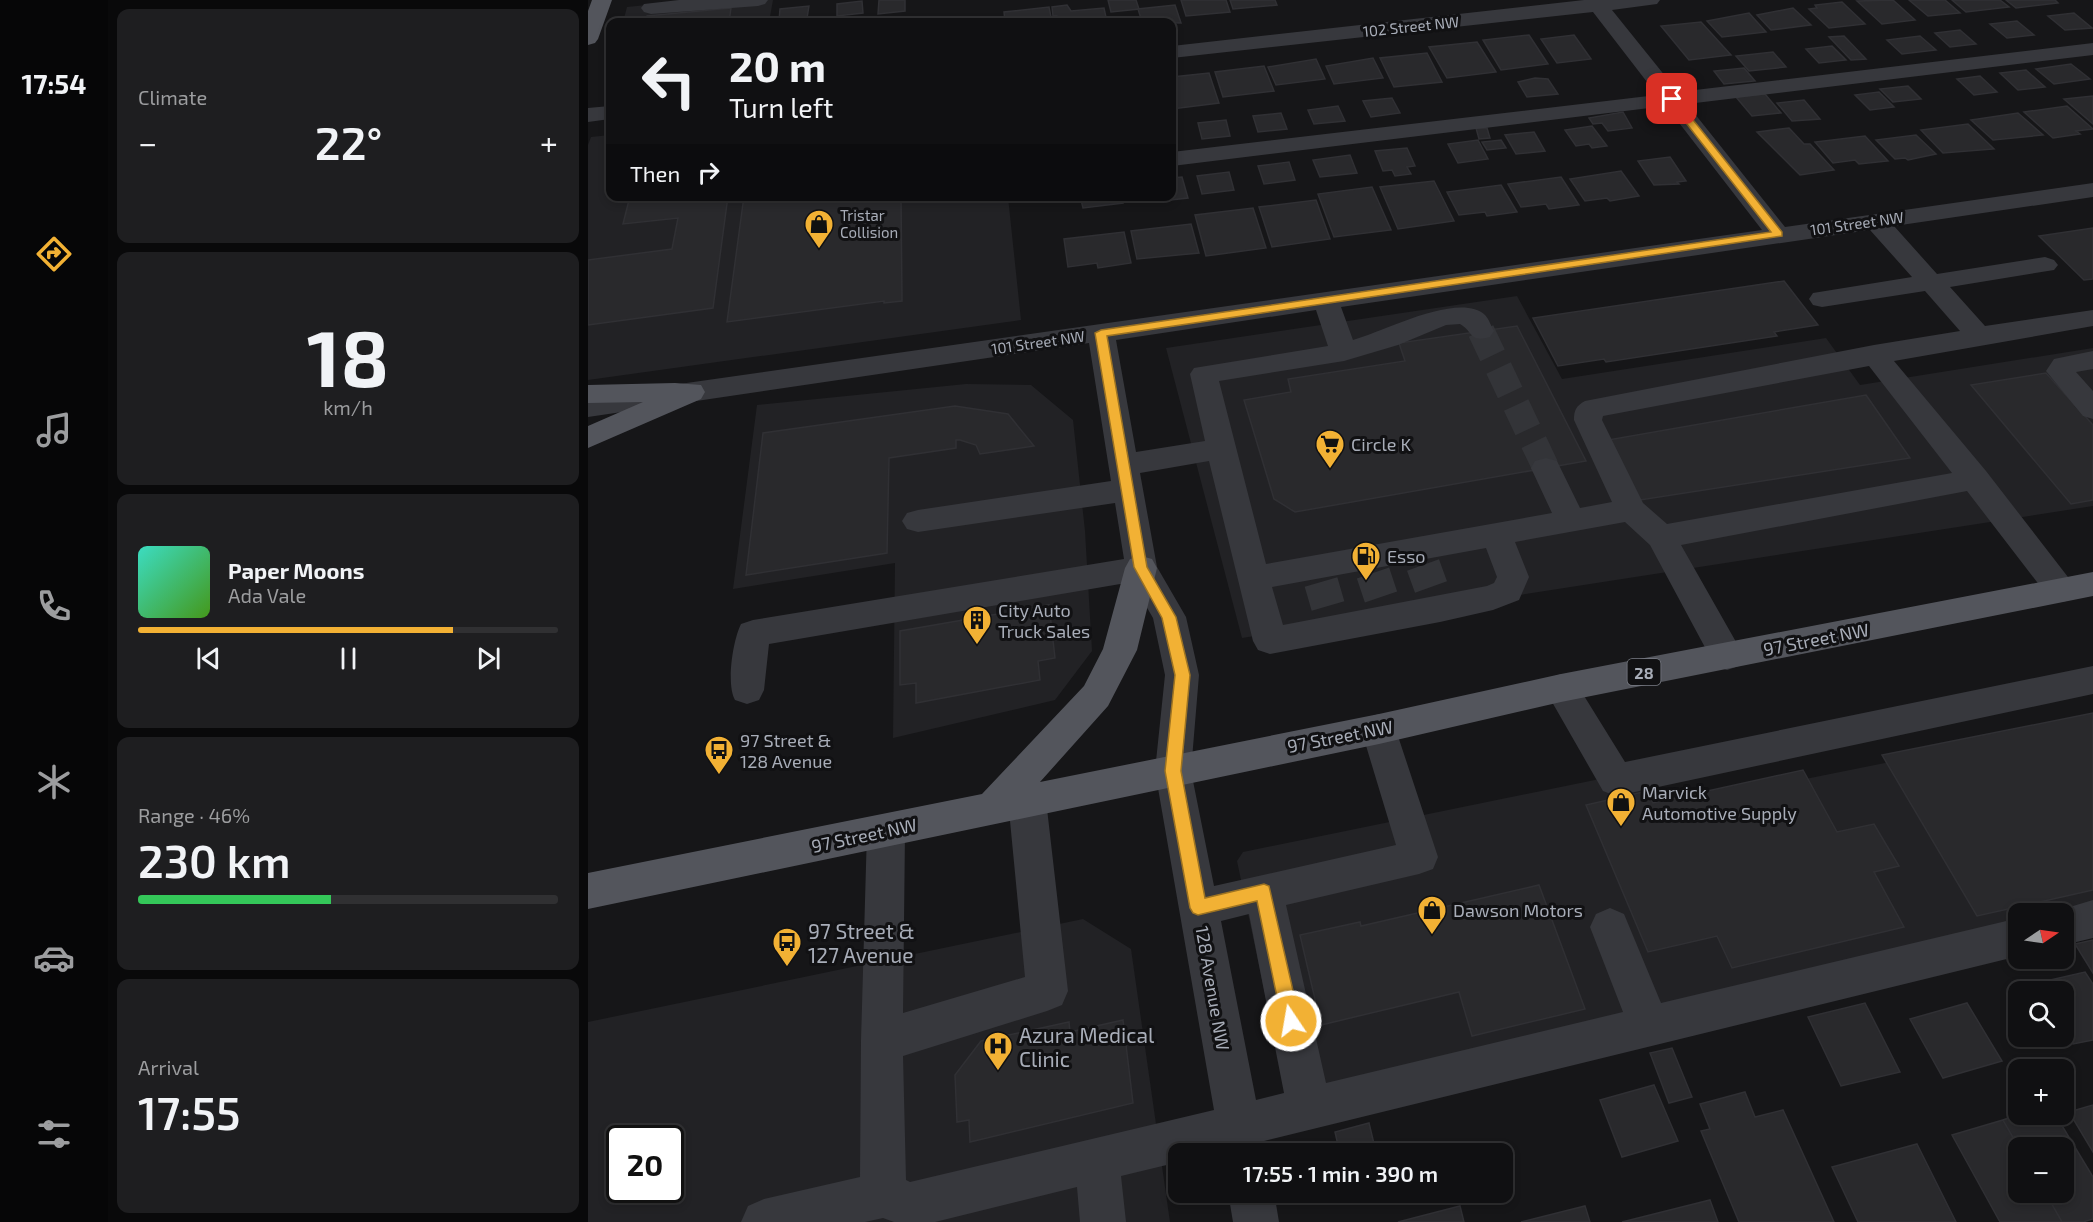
<!DOCTYPE html>
<html lang="en">
<head>
<meta charset="utf-8">
<style>
	body { margin:0; font-family:"Exo 2",sans-serif; background:#1e1e20; color:#f1f3f6; height:100vh; display:flex; flex-direction:column; font-size:22px; white-space:nowrap }
	* { box-sizing:border-box; margin:0 }
	p { font-size:20px; color:#9c9d9f }
	.icon { flex:none; width:33px; height:33px; fill:none; stroke:currentColor; stroke-width:2; stroke-linecap:round; stroke-linejoin:round }
	.map { position:relative; flex:1; overflow:hidden }
	.details { display:flex; flex-direction:column; gap:9px; padding:9px; background:#09090a; width:480px }
	.details>* { flex:none }
	.hud { position:absolute; left:18px; top:18px; width:570px; height:183px; border-radius:12px; box-shadow:0 3px 9px #0003,0 0 0 2px #303032; background:#101012; color:#f1f3f6; overflow:hidden }
	.needle { width:39px; rotate:77deg }
	.tools { position:absolute; left:1420px; top:903px; display:grid; gap:12px }
	.tools a { display:grid; place-items:center; width:66px; height:66px; border-radius:12px; background:#101012; box-shadow:0 3px 9px #0003,0 0 0 2px #303032; font-size:30px }
	.speed { position:absolute; left:18px; top:1125px; display:flex; gap:12px; font-size:30px; font-weight:700; text-align:center }
	.speed>* { display:grid; place-content:center; width:78px; height:78px; border-radius:50%; background:#101012; box-shadow:0 3px 9px #0003,0 0 0 2px #303032; line-height:1 }
	.speed .limit { border:3px solid #111; border-radius:9px; background:#fff; color:#111 }
	.pin { position:absolute; display:grid; place-items:center; width:51px; height:51px; color:#fff; margin:-26px; border-radius:12px; box-shadow:0 3px 9px #0006 }
	.me { position:absolute; width:66px; margin:-33px; rotate:348deg; stroke-linejoin:round; filter:drop-shadow(0 0 4px #0008) }
	.turn { display:flex; align-items:center; gap:21px; height:126px; padding:0 24px; font-size:27px }
	.turn .icon { width:78px; height:78px; stroke-width:2.5 }
	.turn b { display:block; font-size:42px; line-height:51px }
	.then { display:flex; align-items:center; height:57px; padding:0 24px; background:#0003; gap:12px; font-size:22px }
	.big { font-size:45px; font-weight:600; line-height:1.1 }
	.details .card { flex:1; display:flex; flex-direction:column; justify-content:center; gap:9px; min-width:0; padding:0 21px; border-radius:12px; background:#1e1e20 }
	.details .dial { align-items:center; gap:0 }
	.dial b { font-size:78px; line-height:1 }
	.song { display:flex; align-items:center; gap:18px }
	.cover { width:72px; height:72px; border-radius:9px; background:linear-gradient(135deg,hsl(170 70% 55%),hsl(100 70% 35%)) }
	.played { height:6px; border-radius:3px; background:linear-gradient(90deg,#f2b134 75%,#303032 75%) }
	.keys { display:flex; justify-content:space-around; direction:ltr }
	.heat { display:flex; justify-content:space-between; align-items:center; font-size:33px; direction:ltr }
	.charge { height:9px; border-radius:4px; background:linear-gradient(90deg,#34c759 46%,#303032 0) }
	.trip { position:absolute; left:580px; top:1143px; width:345px; height:60px; border-radius:12px; background:#101012; box-shadow:0 3px 9px #0003,0 0 0 2px #303032; font-weight:600; line-height:60px; text-align:center }
	main { display:flex; flex:1; min-height:0 }
	.dock { display:flex; flex-direction:column; width:108px; justify-content:space-around; align-items:center; background:#060607; color:#9c9d9f }
	.dock .icon { width:42px; height:42px }
	.dock .current { color:#f2b134 }
	.dock b { font-size:27px; color:#f1f3f6 }
	.map>svg:first-child { display:block }
</style>
</head>
<body>
<main>
<nav class="dock">
<b>17:54</b>
<svg class="icon current" aria-label="directions" viewBox="0 0 24 24"><path d="M12 3l9 9-9 9-9-9zM9 14v-3h6M13 9l2 2-2 2"/></svg>
<svg class="icon" aria-label="music" viewBox="0 0 24 24"><path d="M9 18V5l10-2v13"/><circle cx="6" cy="18" r="3"/><circle cx="16" cy="16" r="3"/></svg>
<svg class="icon" aria-label="phone" viewBox="0 0 24 24"><path d="M5 4h4l2 5-3 2q2 4 5 5l2-3 5 2v4C11 20 4 13 5 4z"/></svg>
<svg class="icon" aria-label="climate" viewBox="0 0 24 24"><path d="M12 3v18M4 7l16 10M4 17L20 7"/></svg>
<svg class="icon" aria-label="car" viewBox="0 0 24 24"><path d="M5 17H2v-5l4-1 3-4h7l3 4 3 1v5h-3M9 17h6M6 11h13"/><circle cx="7" cy="17" r="2"/><circle cx="17" cy="17" r="2"/></svg>
<svg class="icon" aria-label="filters" viewBox="0 0 24 24"><path d="M4 7h16M4 17h16"/><circle cx="9" cy="7" r="2"/><circle cx="15" cy="17" r="2"/></svg>
</nav>
<section class="details">
<div class="card"><p>Climate</p>
<div class="heat"><a>−</a><b class="big">22°</b><a>+</a></div>
</div>
<div class="card dial"><b>18</b><p>km/h</p></div>
<div class="card">
<div class="song"><i class="cover"></i><div><b>Paper Moons</b><p>Ada Vale</p></div></div>
<div class="played"></div>
<div class="keys"><svg class="icon" aria-label="previous" viewBox="0 0 24 24"><path d="M18 5L8 12l10 7zM5 5v14"/></svg><svg class="icon" aria-label="pause" viewBox="0 0 24 24"><path d="M8 5v14M16 5v14"/></svg><svg class="icon" aria-label="next" viewBox="0 0 24 24"><path d="M6 5l10 7-10 7zM19 5v14"/></svg></div>
</div>
<div class="card"><p>Range · 46%</p><b class="big">230 km</b><div class="charge"></div></div>
<div class="card"><p>Arrival</p><b class="big">17:55</b></div>
</section>
<div class="map">
<svg width="1505" height="1222" viewBox="0 0 1505 1222">
	<rect width="100%" height="100%" fill="#161618"/>
	<path fill="#222225" fill-rule="evenodd" d="M108,0H185L181,22H35L39,7Z
		M22,135V196L420,197L433,320L0,380V145L3,137Z
		M929,296L974,379L1238,338L1272,385L1505,348V506L654,638L578,348Z
		M378,384L443,385L485,420L497,531L504,651L467,700L305,738L307,563L145,589L169,405Z
		M1505,721V905L1467,913L1431,914V922L698,1094L649,861L655,852L1046,772L1064,810Z
		M495,919L543,949L582,1222H0V1022ZM32,1138H82V1190H32Z"/>
	<path fill="#29292c" stroke="#303034" stroke-width="1.5" d="M291,0H317V11L290,14Z
		M520,0H548L551,9L523,12Z
		M593,0H638L642,12L598,16Z
		M642,0H687L689,5L645,9Z
		M1305,0L1327,20L1294,24L1269,1Z
		M1321,0H1357L1372,13L1340,16Z
		M1364,0H1412L1421,7L1378,12Z
		M1418,0H1467L1470,3L1428,8Z
		M274,1L275,13L249,16V4Z
		M1254,2L1277,24L1241,28L1221,9L1229,8L1227,5Z
		M479,5L483,11L516,8L519,22H470L469,16H465L464,7Z
		M587,5L593,23L554,22L550,9Z
		M221,6L219,18L191,21L192,9Z
		M461,7L464,22H417L416,12Z
		M143,8L141,22H57L59,16Z
		M1205,8L1223,25L1183,30L1169,15Z
		M1161,13L1178,32L1134,37L1119,21Z
		M1486,13L1504,28L1477,30L1460,16Z
		M353,18V22H308Z
		M1429,21L1446,35L1419,38L1402,24Z
		M1113,22L1143,55L1101,60L1073,26Z
		M1372,30L1388,44L1362,47L1347,33Z
		M941,35L960,64L913,70L895,40Z
		M986,35L1003,59L969,63L953,39Z
		M1256,36L1278,59L1263,60L1241,37Z
		M1332,36L1348,50L1314,54L1299,40Z
		M889,42L908,72L859,78L841,47Z
		M1244,46L1258,60L1231,63L1218,49Z
		M1185,52L1198,67L1161,71L1148,56Z
		M839,53L854,82L806,87L792,58Z
		M785,58L795,78L746,84L738,66Z
		M728,59L737,79L688,85L680,67Z
		M1483,64L1502,79L1466,84L1448,69Z
		M676,66L686,91L635,97L627,72Z
		M1156,68L1167,81L1136,84L1126,71Z
		M1438,70L1457,87L1430,90L1412,73Z
		M621,73L631,103L584,109V77Z
		M1392,76L1409,92L1386,95L1369,79Z
		M947,78L960,79L970,94L939,97L930,82Z
		M1320,86L1333,99L1305,102L1292,89Z
		M1291,92L1306,107L1282,110L1267,95Z
		M1177,94L1193,113L1164,116L1148,97Z
		M1505,96V124L1476,99Z
		M804,98L812,113L783,117L775,101Z
		M1216,100L1232,119L1204,121L1189,103Z
		M750,106L757,121L726,124L720,110Z
		M1479,106L1505,129L1488,131L1492,134L1465,138L1436,112Z
		M1035,112L1044,128L1020,131L1014,123L1005,124L1001,118Z
		M693,113L699,129L670,132L665,116Z
		M1430,113L1455,135L1405,140L1383,120Z
		M638,120L642,136L614,139L610,123Z
		M1380,124L1406,149L1355,153L1333,130Z
		M1004,126L1019,146L1004,148L1001,144L988,146L977,130Z
		M888,128H899L902,138L891,139Z
		M1201,128L1216,144H1222L1246,170L1212,175L1169,132Z
		M946,132L957,151L928,154L917,135Z
		M1328,135L1348,154L1320,160L1317,158L1307,159L1288,140Z
		M1277,136L1300,161L1271,164L1267,160L1245,163L1227,142Z
		M890,140L900,159L870,163L860,144Z
		M913,140L918,148L899,150L894,142Z
		M819,148L827,166L819,167L823,174L807,176L804,170L795,171L787,151Z
		M762,155L769,173L732,177L725,160Z
		M1082,157L1098,181L1089,182L1091,184L1066,185L1050,161Z
		M701,162L707,180L676,184L670,166Z
		M1033,171L1051,196L1022,201L1019,198L997,201L982,179Z
		M641,172L646,190L614,194L609,176Z
		M594,177L600,198L564,202L562,196H584V178Z
		M973,177L991,205L961,209L958,204L933,207L920,184Z
		M846,181L866,221L810,229L792,187Z
		M913,185L929,212L899,216L897,212L871,215L859,192Z
		M784,187L803,230L746,237L730,194Z
		M42,196H140L125,308L0,325V260L84,249L90,218L35,224Z
		M156,196H313L314,301L296,303V301L139,322Z
		M492,196H533L535,203L495,208Z
		M728,200L742,239L684,247L671,207Z
		M665,208L678,248L618,256L607,215Z
		M603,224L611,253L549,259L543,231Z
		M1505,228V279L1496,280L1451,236Z
		M536,232L543,263L510,268L509,263L480,267L476,239Z
		M1196,281L1230,325L1186,332L1189,336L1018,362L1016,359L970,366L945,318Z
		M929,326L998,461L707,512L686,499L656,400L703,392L700,379L817,361L811,343Z
		M1458,373L1505,425V500L1483,504L1383,385Z
		M1278,395L1322,458L1052,500L1020,440Z
		M367,406L420,414L446,446L392,454L388,445L372,440H368V448L301,458L299,553L158,575L175,433Z
		M461,605L467,658L450,661L452,680L328,703V683L312,685V631Z
		M1505,713V890L1389,916L1294,755Z
		M1215,770L1249,832L1286,824L1311,866L1286,872L1316,927L1144,968L1129,936L1060,952L998,805L1059,791L1065,803Z
		M951,885L997,1009L884,1036L871,992L733,1025L712,935L772,922L773,926Z
		M1505,940V973L1487,944Z
		M1497,972L1505,984V1040L1485,1044L1476,1029V992H1454L1449,983Z
		M1277,1003L1312,1072L1253,1086L1220,1017Z
		M1379,1003L1414,1061L1355,1078L1322,1019Z
		M535,1020L545,1103L382,1142L381,1120L369,1122L367,1075L393,1041L481,1022L482,1032Z
		M1084,1048L1104,1097L1081,1103L1062,1053Z
		M1066,1085L1090,1141L1034,1157L1012,1100Z
		M1157,1092L1167,1117L1195,1110L1246,1222H1151L1113,1131L1122,1129L1112,1104Z
		M1505,1105V1152L1481,1112Z
		M1432,1114H1467L1505,1177V1219L1495,1222H1474L1457,1192H1476V1148H1431L1415,1120Z
		M1415,1120L1431,1148V1192H1457L1474,1222H1412L1364,1135Z
		M781,1123L788,1152L752,1154L747,1132Z
		M1329,1144L1368,1222H1270L1244,1167Z
		M1122,1200L1130,1222H1034Z
		M872,1206L876,1222H810Z
		M997,1206L1002,1222H933Z"/>
	<g fill="none" stroke-linecap="round" stroke-linejoin="round">
		<path stroke="#333438" stroke-width="27" stroke-dasharray="27 14" stroke-linecap="butt" d="M893,331L958,468"/>
		<path stroke="#333438" stroke-width="34" stroke-dasharray="34 16" stroke-linecap="butt" d="M835,565L843,587
			M785,573L793,597
			M733,582L740,606"/>
		<path fill="#37383d" fill-rule="evenodd" d="M91,0H180L177,4L170,6L63,14L56,12L53,8L56,4Z
			M996,0H1072L1069,4L1024,10L1090,92L1505,43V55L1099,104L1197,227L1505,183V197L1306,226L1349,274L1457,257L1466,260L1470,265L1466,270L1362,287L1397,326L1505,310V326L1306,361L1398,471L1490,590L1486,599L1474,602L1462,599L1379,491L1093,545L1156,656L1151,666L1139,670L1127,666L1062,545L1037,522L927,542L941,577L931,600L905,610L852,622L682,654L670,650L665,641L621,461L552,473L569,567L598,617L611,675L603,771L626,886L808,845L773,729L778,718L791,714L804,718L850,857L845,869L831,874L698,905L738,1083L1035,1012L1002,927L1008,914L1022,908L1036,914L1073,1003L1431,918V956L676,1141L678,1154H591V1162L533,1176L538,1222H492L489,1187L347,1222H306L295,1218L277,1222H153L160,1206L176,1199L272,1177L273,1041L279,831L285,819L298,814L311,819L317,831L315,1013L437,977L420,800L426,789L439,784L452,789L458,800L480,991L474,1005L459,1011L315,1056L318,1180L322,1182L626,1110L567,771L577,675L565,618L544,582L181,644L176,690L171,700L159,704L147,700C138,684 145,640 153,624L165,620L536,559L527,503L330,532L319,529L314,521L319,513L330,510L523,481L501,343L0,417V397L1174,230L1078,106L584,166V152L1069,95L1005,12L584,58V46ZM1282,230L1324,277L1225,293L1221,299L1225,305L1234,307L1337,291L1372,331L1286,345L997,401C988,406 986,410 986,420L1024,502L992,508L969,461L958,458L947,461L943,468L964,513L678,564L631,381L756,361L810,345L858,325L872,324C886,332 881,343 902,337L906,331C903,326 901,319 897,315C871,291 795,332 765,340L753,307ZM728,310L740,346L606,368L602,374L617,441L548,452L528,340ZM1281,366L1364,473L1079,524L1055,503L1014,420L1015,416ZM898,548L909,577L906,583L899,586L695,625L684,587ZM661,914L696,1093L668,1100L633,921Z
			M22,106V119L0,122V108Z
			M1505,351V369L1488,372L1505,391V419L1495,416L1458,371L1466,359Z
			M1505,666V694L1028,796L1015,791L956,688L961,678L973,674L985,678L1037,762Z
			M1505,900V938L1476,945V914L1462,913Z
			M640,1192H686L691,1222H645Z"/>
		<path fill="#53555c" fill-rule="evenodd" d="M4,0H24L10,39L7,43L0,45V11Z
			M87,383L113,385L117,392L113,399L0,448V426L55,402L0,403V385Z
			M553,556L564,559L569,568L549,650L520,706L452,782L791,714L973,674L1505,572V596L973,702L791,744L0,909V873L394,794L496,686L515,649L537,568L542,559Z"/>
	</g>
	<path fill="#f2b134" stroke="#9d7322" stroke-width="1.5" d="M1081,97H1087L1194,232V236L519,336L559,567L588,617L602,675L593,771L617,898L676,884L681,886L712,1021L709,1027L703,1030L697,1027L694,1021L669,901L610,915L605,913L602,908L577,771L587,675L574,618L546,567L507,333L513,330L1183,232L1081,101Z"/>
	<defs>
		<g id="shop-pin" transform="scale(1.5)"><path d="M0 17L-7.5 6A9.5 9.5 0 1 1 7.5 6Z" fill="#f2b134" stroke="#111113"/><path d="M-5-2.5h2.3a2.7 3.5 0 0 1 5.4 0H5L5.5 6h-11ZM-1.5-2.5h3a1.5 2.3 0 0 0-3 0Z" fill="#111"/></g>
		<g id="supermarket-pin" transform="scale(1.5)"><path d="M0 17L-7.5 6A9.5 9.5 0 1 1 7.5 6Z" fill="#f2b134" stroke="#111113"/><path d="M-6-5.5h2.5l.6 2H6L4.5 2H-2.5L-4.4-4H-6ZM-1.5 3.2a1.3 1.3 0 1 0 .1 0ZM3 3.2a1.3 1.3 0 1 0 .1 0Z" fill="#111"/></g>
		<g id="fuel-pin" transform="scale(1.5)"><path d="M0 17L-7.5 6A9.5 9.5 0 1 1 7.5 6Z" fill="#f2b134" stroke="#111113"/><path d="M-5.5-6h7V0h2V4h1.3V-2.5L3-4.5l.8-.8L6-3V5H2.5V1h-1V6h-7ZM-4.2-4.7v3.2H.2V-4.7Z" fill="#111"/></g>
		<g id="building-pin" transform="scale(1.5)"><path d="M0 17L-7.5 6A9.5 9.5 0 1 1 7.5 6Z" fill="#f2b134" stroke="#111113"/><path d="M-4-6H4V6H1V3H-1V6H-4ZM-2.5-4.3h1.7v1.8h-1.7ZM.8-4.3h1.7v1.8H.8ZM-2.5-1h1.7V.8h-1.7ZM.8-1h1.7V.8H.8Z" fill="#111"/></g>
		<g id="bus-pin" transform="scale(1.5)"><path d="M0 17L-7.5 6A9.5 9.5 0 1 1 7.5 6Z" fill="#f2b134" stroke="#111113"/><path d="M-5-6H5V4H4V6H2V4H-2V6H-4V4H-5ZM-3.5-4V0h7V-4ZM-3.5 1.2v1.5H-2V1.2ZM2 1.2v1.5H3.5V1.2Z" fill="#111"/></g>
		<g id="hospital-pin" transform="scale(1.5)"><path d="M0 17L-7.5 6A9.5 9.5 0 1 1 7.5 6Z" fill="#f2b134" stroke="#111113"/><path d="M-5-5h3v3.5h4V-5h3V5h-3V1.5h-4V5h-3Z" fill="#111"/></g>
	</defs>
	<g fill-rule="evenodd">
		<use href="#shop-pin" x="231" y="224"/>
		<use href="#supermarket-pin" x="742" y="444"/>
		<use href="#fuel-pin" x="778" y="556"/>
		<use href="#building-pin" x="389" y="620"/>
		<use href="#bus-pin" x="131" y="750"/>
		<use href="#shop-pin" x="1033" y="802"/>
		<use href="#shop-pin" x="844" y="910"/>
		<use href="#bus-pin" x="199" y="942"/>
		<use href="#hospital-pin" x="410" y="1046"/>
	</g>
	<g text-anchor="middle" dominant-baseline="central" stroke-width="6" stroke-linejoin="round" paint-order="stroke">
		<g font-size="15" fill="#a8adb8" stroke="#111113">
			<text transform="translate(823 26) rotate(-6)">102 Street NW</text>
			<text transform="translate(1269 223) rotate(-8)">101 Street NW</text>
			<text transform="translate(450 342) rotate(-8)">101 Street NW</text>
		</g>
		<g font-size="15" fill="#a8adb8" stroke="#111113" text-anchor="start">
			<text x="252" y="215">Tristar<tspan x="252" dy="17">Collision</tspan></text>
		</g>
		<rect fill="#111113" stroke="#7b7e86" stroke-width="1.5" x="1039.5" y="659" width="33" height="26" rx="4.5"/>
		<g font-size="16" font-weight="bold" fill="#a8adb8">
			<text x="1056" y="672">28</text>
		</g>
		<g font-size="18" fill="#a8adb8" stroke="#111113" text-anchor="start">
			<text x="763" y="444">Circle K</text>
			<text x="799" y="556">Esso</text>
			<text x="410" y="610">City Auto<tspan x="410" dy="21">Truck Sales</tspan></text>
			<text x="152" y="740">97 Street &amp;<tspan x="152" dy="21">128 Avenue</tspan></text>
			<text x="1054" y="792">Marvick<tspan x="1054" dy="21">Automotive Supply</tspan></text>
			<text x="865" y="910">Dawson Motors</text>
		</g>
		<g font-size="18" fill="#a8adb8" stroke="#111113">
			<text transform="translate(1228 639) rotate(-11)">97 Street NW</text>
			<text transform="translate(752 736) rotate(-11)">97 Street NW</text>
			<text transform="translate(276 835) rotate(-12)">97 Street NW</text>
			<text transform="translate(625 988) rotate(80)">128 Avenue NW</text>
		</g>
		<g font-size="21" fill="#a8adb8" stroke="#111113" text-anchor="start">
			<text x="220" y="930">97 Street &amp;<tspan x="220" dy="24">127 Avenue</tspan></text>
			<text x="431" y="1034">Azura Medical<tspan x="431" dy="24">Clinic</tspan></text>
		</g>
	</g>
</svg>
<div class="tools">
<a><svg class="needle" viewBox="-14 -14 28 28"><path d="M0-13l5 13h-10z" fill="#e53935"/><path d="M0 13l5-13h-10z" fill="#9c9d9f"/></svg></a>
<a><svg class="icon" aria-label="search" viewBox="0 0 24 24"><circle cx="10" cy="10" r="6"/><path d="M15 15l6 6"/></svg></a>
<a>+</a>
<a>−</a>
</div>
<div class="speed"><div class="limit">20</div></div>
<div class="pin" style="left:1084px;top:99px;background:#d93025"><svg class="icon" aria-label="arrive" viewBox="0 0 24 24"><path d="M6 21V4h12l-3 4 3 4H6"/></svg></div>
<svg class="me" style="left:703px;top:1021px" viewBox="-20 -20 40 40"><circle r="17" fill="#f2b134" stroke="#fff" stroke-width="3"/><path d="M0-11L8 9 0 5-8 9z" fill="#fff"/></svg>
<div class="trip">17:55 · 1 min · 390 m</div>
<div class="hud">
<div class="turn"><svg class="icon" aria-label="left" viewBox="0 0 24 24"><path d="M17 20v-9H6M10 6l-5 5 5 5"/></svg><div><b>20 m</b>Turn left</div></div>
<div class="then">Then<svg class="icon" aria-label="right" viewBox="0 0 24 24"><path d="M7 20v-9h11M14 6l5 5-5 5"/></svg></div>
</div>
</div>
</main>
</body>
</html>
